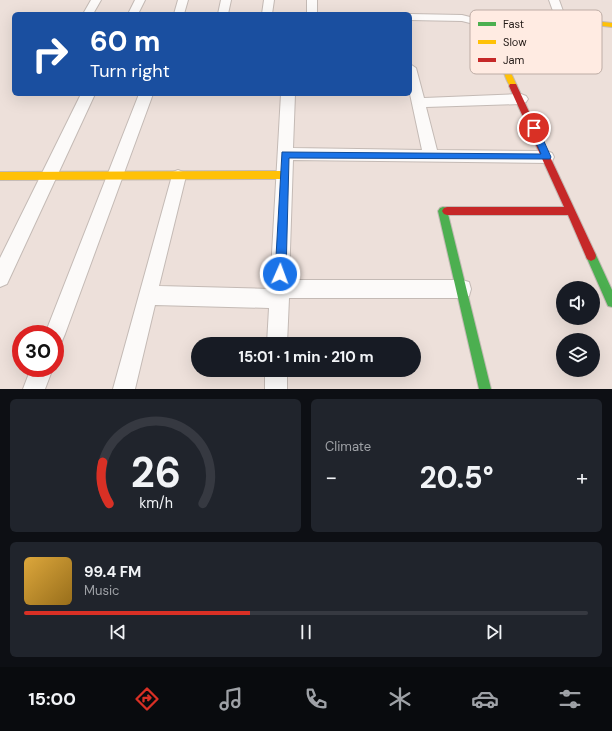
<!DOCTYPE html>
<html lang="en">
<head>
<meta charset="utf-8">
<style>
	body { margin:0; font-family:"DM Sans",sans-serif; background:#20242c; color:#f1f3f6; height:100vh; display:flex; flex-direction:column; font-size:15px; white-space:nowrap }
	* { box-sizing:border-box; margin:0 }
	p { font-size:13px; color:#9ea1a6 }
	.icon { flex:none; width:22px; height:22px; fill:none; stroke:currentColor; stroke-width:2; stroke-linecap:round; stroke-linejoin:round }
	.map { position:relative; height:389px; overflow:hidden }
	.details { display:flex; flex-direction:column; gap:10px; padding:10px; background:#0d0f14; flex:1 }
	.details>* { flex:none }
	.guide { position:absolute; left:12px; top:12px; width:400px; height:84px; border-radius:6px; box-shadow:0 4px 16px #0002; background:#1a4fa0; color:#fff; overflow:hidden }
	.fabs { position:absolute; left:556px; top:281px; display:grid; gap:8px }
	.fabs a { display:grid; place-items:center; width:44px; height:44px; border-radius:50%; background:#171b24; box-shadow:0 4px 16px #0002; font-size:20px }
	.speed { position:absolute; left:12px; top:325px; display:flex; gap:8px; font-size:20px; font-weight:700; text-align:center }
	.speed>* { display:grid; place-content:center; width:52px; height:52px; border-radius:50%; background:#171b24; box-shadow:0 4px 16px #0002; line-height:1 }
	.speed .limit { border:6px solid #d22; background:#fff; color:#111 }
	.pin { position:absolute; display:grid; place-items:center; width:34px; height:34px; color:#fff; margin:-17px; border:2px solid #fff; border-radius:50%; box-shadow:0 1px 4px #0007 }
	.me { position:absolute; width:44px; margin:-22px; rotate:2deg; stroke-linejoin:round; filter:drop-shadow(0 0 3px #0008) }
	.turn { display:flex; align-items:center; gap:14px; height:84px; padding:0 12px; font-size:18px }
	.turn .icon { width:52px; height:52px; stroke-width:2.5 }
	.turn b { display:block; font-size:28px; line-height:34px }
	.big { font-size:30px; font-weight:700; line-height:1.1 }
	.details .tile { flex:1; display:flex; flex-direction:column; justify-content:center; gap:6px; min-width:0; padding:0 14px; border-radius:6px; background:#20242c }
	.details .dial { align-items:center; gap:0 }
	.dial svg { height:104px; overflow:visible; fill:none; stroke:#363941; stroke-width:7; stroke-linecap:round; text-anchor:middle }
	.dial text { fill:#f1f3f6; stroke:none }
	.song { display:flex; align-items:center; gap:12px }
	.cover { width:48px; height:48px; border-radius:6px; background:linear-gradient(135deg,hsl(40 70% 55%),hsl(40 70% 35%)) }
	.played { height:4px; border-radius:2px; background:linear-gradient(90deg,#d93025 40%,#363941 40%) }
	.keys { display:flex; justify-content:space-around; direction:ltr }
	.heat { display:flex; justify-content:space-between; align-items:center; font-size:22px; direction:ltr }
	.details .tiles { flex:1; display:grid; gap:10px; grid-template-columns:1fr 1fr }
	.tile:last-child { grid-column:span 2 }
	.trip { position:absolute; left:191px; top:337px; width:230px; height:40px; border-radius:20px; background:#171b24; box-shadow:0 4px 16px #0002; font-weight:700; line-height:40px; text-align:center }
	.menu { display:flex; height:64px; justify-content:space-around; align-items:center; background:#090b0e; color:#9ea1a6 }
	.menu .icon { width:28px; height:28px }
	.menu .current { color:#d93025 }
	.menu b { font-size:18px; color:#f1f3f6 }
	.map>svg:first-child { display:block }
</style>
</head>
<body>
<div class="map">
<svg width="612" height="389" viewBox="0 0 612 389">
	<rect width="100%" height="100%" fill="#ede0da"/>
	<g fill="none" stroke-linecap="round" stroke-linejoin="round">
		<g stroke="#c4bab5" stroke-width="2">
			<path id="street" d="M91,0H101L93,14H83Z
				M135,0H145L138,14H128Z
				M178,0H188L184,14H174Z
				M221,0H231L228,14H218Z
				M264,0H274L272,14H262Z
				M307,0H317V14H307Z
				M549,0H559L563,11L555,27L554,43L548,46L542,43L543,27L553,11Z
				M409,14H410L462,15L506,26L508,28L502,31L462,21L410,20Z
				M410,64L416,68L424,98L521,94L526,96L528,99L526,102L521,104L426,107L437,150L547,151L552,153L554,157L552,161L547,163L293,160L289,280H462L469,282L471,289L469,296L462,298H289L287,344H267L269,308L155,305L135,389H113L173,172L178,170L183,172L186,176L159,286L270,289L281,94H295L293,148L422,150L410,94Z
				M81,94H95L7,284L0,287V258Z
				M139,94H153L65,334L62,341L55,344V334H45Z
				M31,368H53L45,389H23Z
				M265,370H287V389H265Z"/>
		</g>
		<g stroke="#c4bab5" stroke-width="2">
			<path id="fast" d="M443,207L450,208L452,211L448,214L491,389H479L438,211L440,208Z
				M591,251L595,253L612,290V307L608,306L586,256L587,253Z"/>
		</g>
		<g stroke="#c4bab5" stroke-width="2">
			<path id="slow" d="M521,13L612,23V27L522,17C491,35 505,60 517,86L513,88C508,86 506,78 504,73C495,49 491,23 521,13Z
				M284,171L287,173L288,175L287,177L284,179L0,180V172Z"/>
		</g>
		<g stroke="#c4bab5" stroke-width="2">
			<path id="jam" d="M510,84H516L517,86L595,253L596,256L595,259L591,261L587,259L568,215H447L444,214L442,211L444,208L447,207H564L509,86Z"/>
		</g>
		<use href="#street" fill="#fcfaf9" fill-rule="evenodd"/>
		<use href="#fast" fill="#4caf50" fill-rule="evenodd"/>
		<use href="#slow" fill="#ffc107" fill-rule="evenodd"/>
		<use href="#jam" fill="#c62828" fill-rule="evenodd"/>
	</g>
	<path fill="#1a73e8" stroke="#114b97" d="M534,125L538,128L551,157L550,159L289,158L286,274L284,278L280,279L277,278L275,274L282,152L541,154L530,128Z"/>
	<rect x="470" y="10" width="132" height="64" rx="6" fill="#ffebe2" stroke="#bdaca5" stroke-width="1"/>
	<rect x="478" y="22" width="18" height="4" fill="#4caf50"/>
	<rect x="478" y="40" width="18" height="4" fill="#ffc107"/>
	<rect x="478" y="58" width="18" height="4" fill="#c62828"/>
	<g font-size="11" fill="#221916">
		<text x="503" y="28">Fast</text>
		<text x="503" y="46">Slow</text>
		<text x="503" y="64">Jam</text>
	</g>
</svg>
<div class="fabs">
<a><svg class="icon" aria-label="sound" viewBox="0 0 24 24"><path d="M4 9h4l5-4v14l-5-4H4zM17 9q2 3 0 6"/></svg></a>
<a><svg class="icon" aria-label="layers" viewBox="0 0 24 24"><path d="M12 4l9 5-9 5-9-5zM3 14l9 5 9-5"/></svg></a>
</div>
<div class="speed"><div class="limit">30</div></div>
<div class="pin" style="left:534px;top:128px;background:#d93025"><svg class="icon" aria-label="arrive" viewBox="0 0 24 24"><path d="M6 21V4h12l-3 4 3 4H6"/></svg></div>
<svg class="me" style="left:280px;top:274px" viewBox="-20 -20 40 40"><circle r="17" fill="#1a73e8" stroke="#fff" stroke-width="3"/><path d="M0-11L8 9 0 5-8 9z" fill="#fff"/></svg>
<div class="trip">15:01 · 1 min · 210 m</div>
<div class="guide">
<div class="turn"><svg class="icon" aria-label="right" viewBox="0 0 24 24"><path d="M7 20v-9h11M14 6l5 5-5 5"/></svg><div><b>60 m</b>Turn right</div></div>
</div>
</div>
<section class="details">
<div class="tiles">
<div class="tile dial"><svg viewBox="0 0 100 80">
<path d="M14 69A42 42 0 1 1 86 69"/>
<path d="M14 69A42 42 0 0 1 9 37" stroke="#d93025"/>
<text x="50" y="56" font-size="32" font-weight="700">26</text>
<text x="50" y="72" font-size="11">km/h</text>
</svg></div>
<div class="tile"><p>Climate</p>
<div class="heat"><a>−</a><b class="big">20.5°</b><a>+</a></div>
</div>
<div class="tile">
<div class="song"><i class="cover"></i><div><b>99.4 FM</b><p>Music</p></div></div>
<div class="played"></div>
<div class="keys"><svg class="icon" aria-label="previous" viewBox="0 0 24 24"><path d="M18 5L8 12l10 7zM5 5v14"/></svg><svg class="icon" aria-label="pause" viewBox="0 0 24 24"><path d="M8 5v14M16 5v14"/></svg><svg class="icon" aria-label="next" viewBox="0 0 24 24"><path d="M6 5l10 7-10 7zM19 5v14"/></svg></div>
</div>
</div>
</section>
<nav class="menu">
<b>15:00</b>
<svg class="icon current" aria-label="directions" viewBox="0 0 24 24"><path d="M12 3l9 9-9 9-9-9zM9 14v-3h6M13 9l2 2-2 2"/></svg>
<svg class="icon" aria-label="music" viewBox="0 0 24 24"><path d="M9 18V5l10-2v13"/><circle cx="6" cy="18" r="3"/><circle cx="16" cy="16" r="3"/></svg>
<svg class="icon" aria-label="phone" viewBox="0 0 24 24"><path d="M5 4h4l2 5-3 2q2 4 5 5l2-3 5 2v4C11 20 4 13 5 4z"/></svg>
<svg class="icon" aria-label="climate" viewBox="0 0 24 24"><path d="M12 3v18M4 7l16 10M4 17L20 7"/></svg>
<svg class="icon" aria-label="car" viewBox="0 0 24 24"><path d="M5 17H2v-5l4-1 3-4h7l3 4 3 1v5h-3M9 17h6M6 11h13"/><circle cx="7" cy="17" r="2"/><circle cx="17" cy="17" r="2"/></svg>
<svg class="icon" aria-label="filters" viewBox="0 0 24 24"><path d="M4 7h16M4 17h16"/><circle cx="9" cy="7" r="2"/><circle cx="15" cy="17" r="2"/></svg>
</nav>
</body>
</html>
